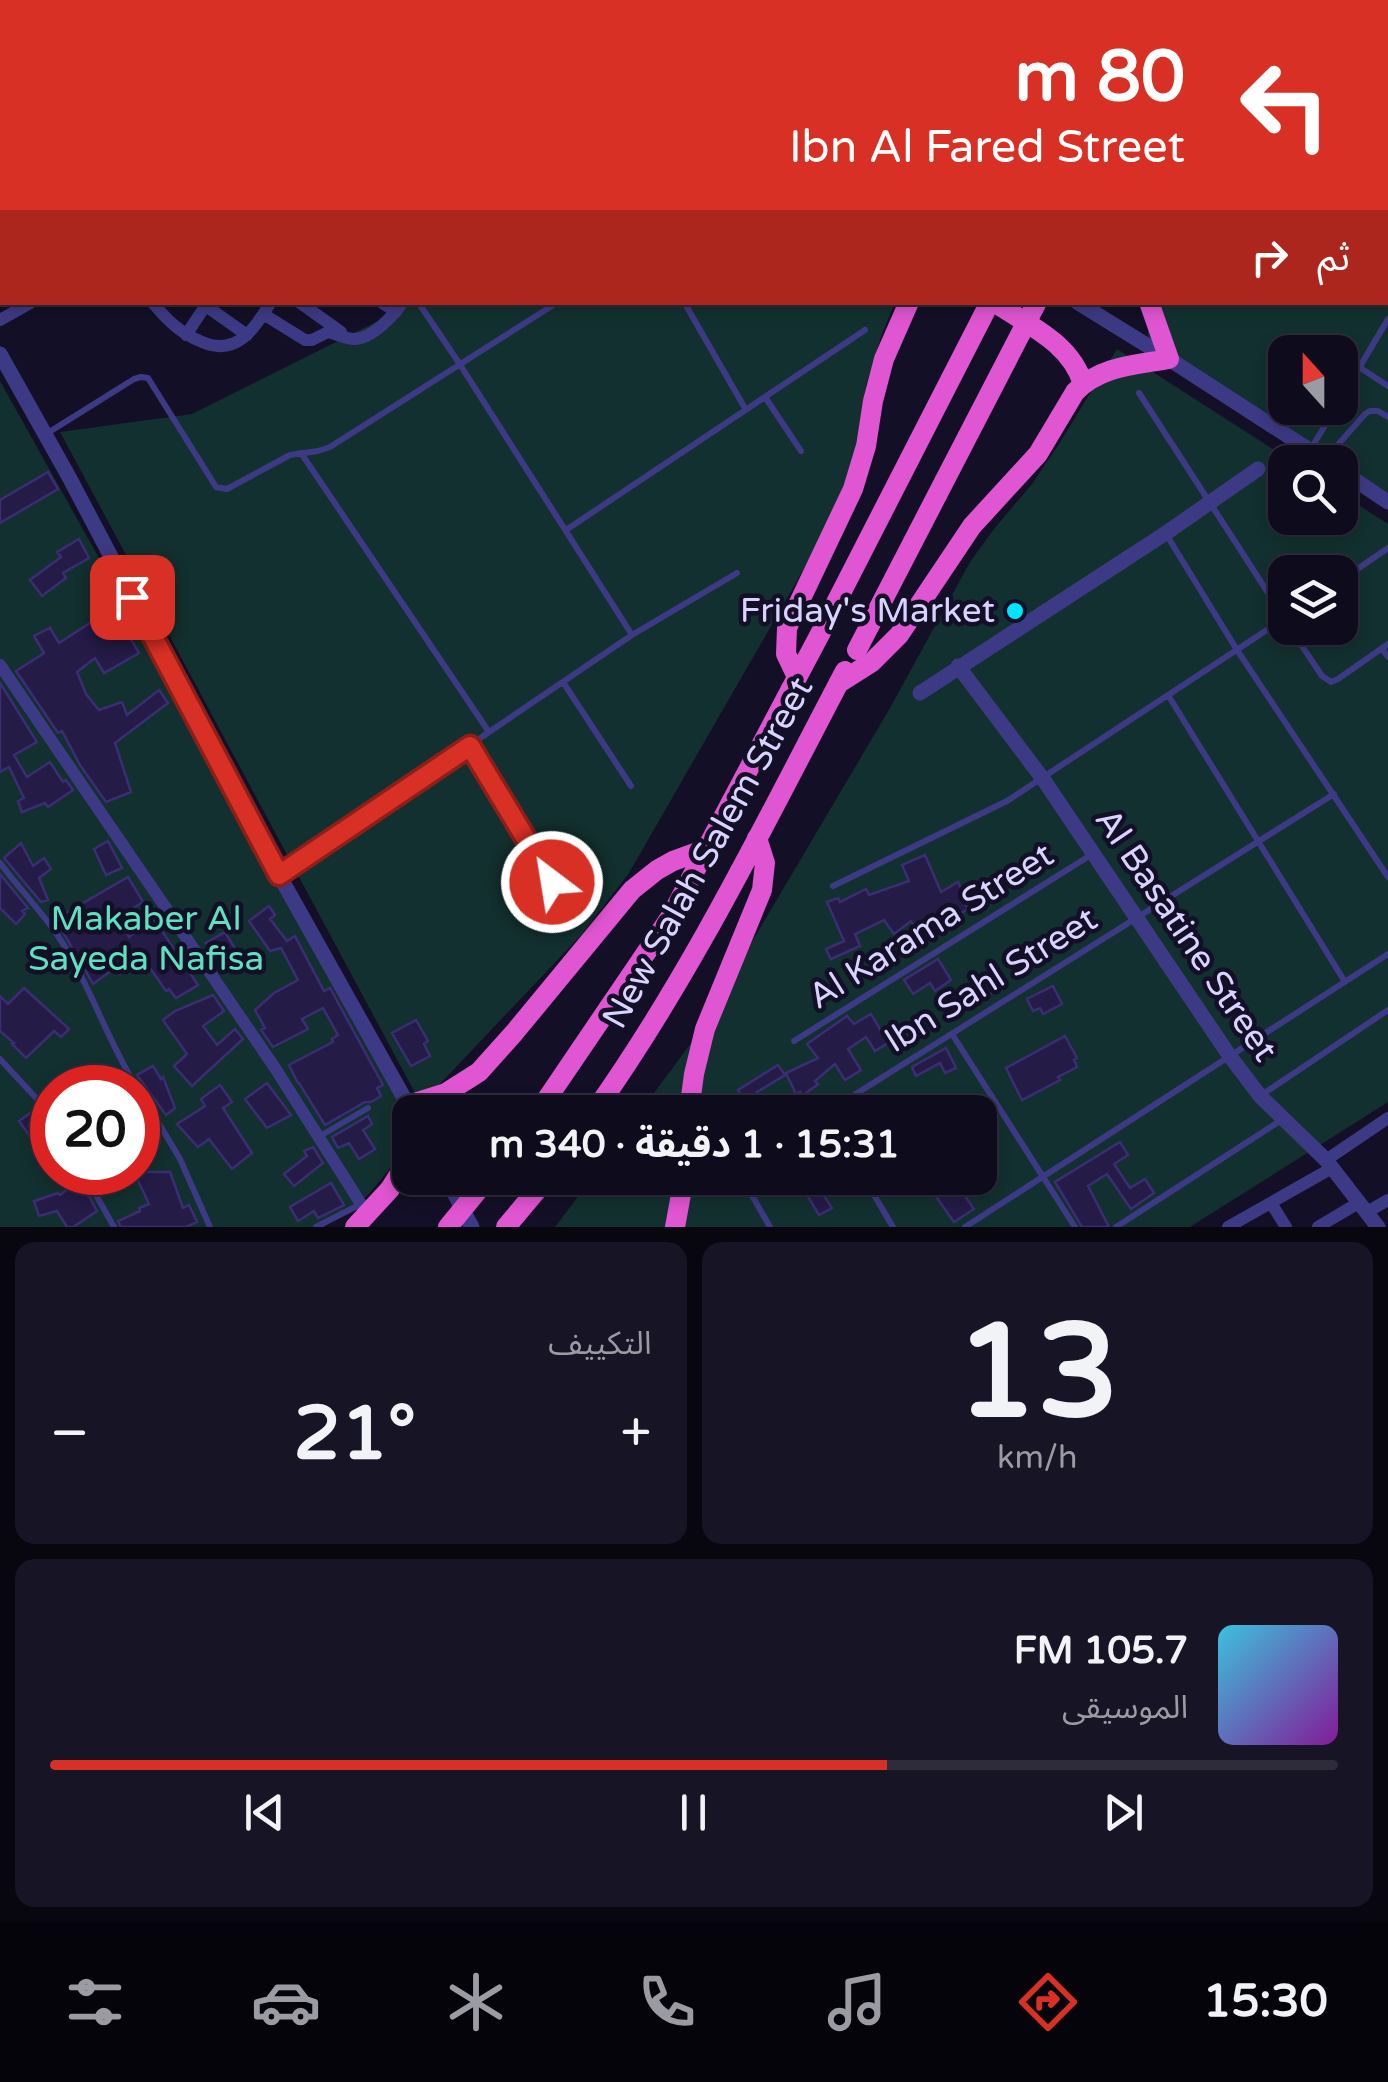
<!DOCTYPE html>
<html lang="ar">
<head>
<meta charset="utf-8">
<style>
	body { margin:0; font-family:"Varela Round","Noto Sans Arabic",sans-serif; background:#171425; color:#f1f3f6; direction:rtl; height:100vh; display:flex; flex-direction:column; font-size:38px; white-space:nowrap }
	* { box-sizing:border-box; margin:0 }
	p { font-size:32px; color:#9b9ba3 }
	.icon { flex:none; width:55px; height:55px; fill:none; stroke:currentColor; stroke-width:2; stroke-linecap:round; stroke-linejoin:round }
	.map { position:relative; height:1227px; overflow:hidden; direction:ltr }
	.sheet { display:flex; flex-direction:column; gap:15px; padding:15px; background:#08060f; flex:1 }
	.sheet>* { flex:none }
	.banner { position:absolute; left:0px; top:0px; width:1390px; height:305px; box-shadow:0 5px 15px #0003,0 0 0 2px #2e2b3b; direction:rtl; background:#d93025; color:#fff; overflow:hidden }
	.needle { width:65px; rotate:339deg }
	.fabs { position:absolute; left:1268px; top:335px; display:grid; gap:20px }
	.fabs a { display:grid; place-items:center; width:90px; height:90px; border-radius:20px; background:#0e0b1c; box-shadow:0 5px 15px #0003,0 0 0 2px #2e2b3b; font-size:50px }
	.speed { position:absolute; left:30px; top:1065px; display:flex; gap:20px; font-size:50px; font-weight:700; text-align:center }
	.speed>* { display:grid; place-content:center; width:130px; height:130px; border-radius:50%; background:#0e0b1c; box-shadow:0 5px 15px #0003,0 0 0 2px #2e2b3b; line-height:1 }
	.speed .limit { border:15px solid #d22; background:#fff; color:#111 }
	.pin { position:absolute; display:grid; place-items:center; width:85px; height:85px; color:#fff; margin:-42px; border-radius:20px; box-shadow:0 5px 15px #0006 }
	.me { position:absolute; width:110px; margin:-55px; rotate:329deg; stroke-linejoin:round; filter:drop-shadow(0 0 8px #0008) }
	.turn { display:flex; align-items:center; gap:35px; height:210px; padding:0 40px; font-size:45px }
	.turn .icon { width:130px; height:130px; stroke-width:2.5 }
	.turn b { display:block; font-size:70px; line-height:85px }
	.then { display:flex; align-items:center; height:95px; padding:0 40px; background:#0003; gap:20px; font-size:38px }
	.big { font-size:75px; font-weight:700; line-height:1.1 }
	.sheet .widget { flex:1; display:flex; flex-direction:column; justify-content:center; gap:15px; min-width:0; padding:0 35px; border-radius:20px; background:#171425 }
	.sheet .dial { align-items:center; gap:0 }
	.dial b { font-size:130px; line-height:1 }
	.song { display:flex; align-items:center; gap:30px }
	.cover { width:120px; height:120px; border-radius:15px; background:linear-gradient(135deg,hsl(190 70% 55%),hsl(290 70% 35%)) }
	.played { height:10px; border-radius:5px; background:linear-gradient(90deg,#d93025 65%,#2e2b3b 65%) }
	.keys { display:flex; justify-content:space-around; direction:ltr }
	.heat { display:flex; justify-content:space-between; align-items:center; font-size:55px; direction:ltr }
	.sheet .tiles { flex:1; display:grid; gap:15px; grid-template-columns:1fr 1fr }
	.widget:last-child { grid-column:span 2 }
	.trip { position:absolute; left:392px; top:1095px; width:605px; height:100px; border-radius:20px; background:#0e0b1c; box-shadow:0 5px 15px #0003,0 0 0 2px #2e2b3b; font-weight:700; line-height:100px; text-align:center; direction:rtl }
	.dock { display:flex; height:160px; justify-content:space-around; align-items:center; background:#06040b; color:#9b9ba3 }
	.dock .icon { width:70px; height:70px }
	.dock .active { color:#d93025 }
	.dock b { font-size:45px; color:#f1f3f6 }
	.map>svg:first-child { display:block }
</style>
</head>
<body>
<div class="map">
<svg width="1388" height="1227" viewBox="0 0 1388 1227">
	<rect width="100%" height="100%" fill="#130f26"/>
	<path fill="#12302f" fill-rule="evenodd" d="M1218,0H1388V493L1148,338V303L1388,302V2H1218ZM1285,352H1340V408H1285Z
		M414,303H895L882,334L866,385L852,468L817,546L629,873L582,934L421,1104L60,432L192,414Z
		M1117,349L1293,462H1285V518H1340V493L1388,524V1102L1190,1227H555L592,1178H980V1112H640L697,1035L890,708L970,562L994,529L1032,484L1059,444ZM1285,572H1340V628H1285Z
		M0,381L402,1099L405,1127L395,1157L388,1171L368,1195L324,1227H0ZM52,1088H138V1172H52Z"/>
	<path fill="#241b47" stroke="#3b2d73" stroke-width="2.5" d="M48,472L58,489L0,523V500Z
		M79,539L89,558L63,573L66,578L42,596L30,580L61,557L57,552Z
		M113,608L139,653L104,673L95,658L77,672L86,694L99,710L122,702L127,715L159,690L168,703L115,743L131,792L106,802L80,765L62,731L58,733L16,671L44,653L34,636L50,628L59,643Z
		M0,683L37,742L14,755L27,777L50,762L63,782L66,780L73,790L48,807L45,803L22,812L18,801L24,798L9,767L0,772Z
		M108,841L122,868L106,875L94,849Z
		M21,843L33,866L44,858L51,869L39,878L48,900L41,902L4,858Z
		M925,855L941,892L958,882L964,894L961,896L968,909L952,918L956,925L924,944L911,921L894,934L884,920L855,934L860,946L831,959L826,949L844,941L827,902L838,898L840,902L866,889L869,895L909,881L902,865Z
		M0,874L28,908L22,911L25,914L16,924L0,908Z
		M128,877L143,902L117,918L129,937L154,919L198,985L176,998L169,989L166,991L148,965L139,970L135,964L119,974L115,968L93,984L60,927L66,925L61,916Z
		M269,906L275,915L270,919L287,941L295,936L324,991L330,988L383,1085L377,1088L381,1096L371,1102H365L325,1125L299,1083H298L289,1065L333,1042L332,1039L338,1035L323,1008L302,1019L308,1029L273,1047L261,1030L265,1028L255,1010L274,993L298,980L281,948L270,951L249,921Z
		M225,932L242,960L222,971L206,943Z
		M938,959L951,980L935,991L930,983L913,994L904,980Z
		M1001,973L1007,985L953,1013L947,1002Z
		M1053,986L1062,1004L1043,1014L1040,1008L1033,1011L1027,999Z
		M24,988L69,1029L61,1037L54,1031L26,1058L12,1044L14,1043L0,1031V996L8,1004Z
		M213,995L224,1011L203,1026L217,1045L235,1029L243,1039L192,1086L174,1066L187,1054L163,1020L175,1011Z
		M871,1014L888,1043L875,1051L866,1037L848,1049L861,1070L845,1080L835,1064L815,1081L818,1084L802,1096L800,1092L796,1094L786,1073L818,1058L807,1044L847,1016L854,1024Z
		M416,1020L428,1041L424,1044L430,1056L411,1066L392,1033Z
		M1065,1036L1077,1058L1074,1060L1077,1067L1058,1077L1060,1080L1022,1100L1006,1068Z
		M946,1048L956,1068L945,1073L940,1063L916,1076L912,1067Z
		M778,1065L785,1075L757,1092L769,1112H751L738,1090Z
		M153,1066L161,1079L163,1077L175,1108L166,1115L137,1075Z
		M267,1083L291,1115L267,1128L245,1099Z
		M220,1085L232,1102L223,1108L252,1153L232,1169L209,1139L198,1147L177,1124L205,1106L201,1099Z
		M36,1109L42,1115L44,1118L41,1120L50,1131L34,1142L19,1121Z
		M368,1116L372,1124L363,1130L375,1149L359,1159L349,1143L338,1148L332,1137Z
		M1120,1142L1128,1155L1114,1164L1130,1188L1145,1179L1154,1193L1131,1209L1107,1174L1088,1186L1109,1227H1082L1055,1182Z
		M313,1147L323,1163L294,1186L284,1174L307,1156L304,1151Z
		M56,1172H76L97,1211L73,1227H67L57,1211L39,1216L34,1201L58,1193L60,1195L68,1189Z
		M134,1172H170L183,1208L189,1205L197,1222L186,1227H121L118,1221L140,1211L139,1208L149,1204Z
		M797,1178H812L832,1208L819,1215Z
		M955,1182L974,1209L954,1222L935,1195Z
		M331,1183L344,1205L318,1218L314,1211L298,1221L290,1207Z"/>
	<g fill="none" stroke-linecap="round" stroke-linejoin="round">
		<path stroke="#3d3a85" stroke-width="6" d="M922,0L925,2
			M418,302L459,363L632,635
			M684,302L746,410
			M1359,367L1388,386
			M1139,393L1285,619
			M765,397L801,451
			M1340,400L1388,319
			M46,434L134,379L141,377L148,378L216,487L227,489L290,455L318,451L330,447L558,302
			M1310,450L1336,408
			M301,453L489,732
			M1327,457L1365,414L1370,411H1378L1388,417
			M566,530L865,330
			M1166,534L1237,650L1388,877
			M1340,581L1388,548
			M1290,628L1322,676L1331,682L1338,679L1388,644
			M1382,649L1388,657
			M563,682L631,786
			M1168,695L1345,982
			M470,746L552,882
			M0,863C19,888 41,911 58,936C90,984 107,1040 137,1088
			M280,874L632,635L737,573
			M833,886L1007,801L1285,618
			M952,1034L1075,1227
			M794,1041L1094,853
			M0,1059L48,1111L52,1119
			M138,1088L180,1159L210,1227
			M1260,1096L1388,1010
			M827,1112L1334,794
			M320,1136L368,1108
			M83,1172L114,1227
			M742,1178L770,1227
			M864,1178L893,1227
			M316,1227L359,1205
			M965,1227L1388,954
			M1116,1227L1283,1119"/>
		<path stroke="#3d3a85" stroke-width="12" d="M38,0L39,2
			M117,0V2
			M247,0L251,2
			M331,0L334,2
			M405,0L409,2
			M481,0L485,2
			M152,2V0
			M174,2V0
			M226,2L228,0
			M287,2L289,0
			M351,2L353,0
			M0,115L2,120
			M0,140L2,139
			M0,157L2,163
			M152,302C167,320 180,333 202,342C237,357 254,329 271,302
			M299,302L341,332
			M381,302L396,312
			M206,306L247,335
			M261,317H268L305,340H312L328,332C336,334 346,339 354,339C372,339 393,316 403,302
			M0,320L32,302
			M186,335L208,302
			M0,665L275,1068L368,1215
			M1326,1160L1388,1118
			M1271,1203L1286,1227
			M1367,1212L1388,1200
			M1228,1227L1332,1168
			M1318,1227L1360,1202"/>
		<path stroke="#3d3a85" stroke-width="15" d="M600,0L604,2
			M1077,302L1169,359L1328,462
			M0,354L69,477L279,875L412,1112
			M1340,470L1388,502
			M958,666L1043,779L1229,1055L1260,1096L1326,1160L1378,1227
			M920,693L1166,533L1258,469
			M446,1178L472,1227"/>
		<path stroke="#e055d1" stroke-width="20" d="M1206,0V2
			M1037,2L1038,0
			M1103,2V0
			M1146,2V0
			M994,302C1028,325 1071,343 1083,384
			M797,677L786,654L787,628L853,489L866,446L873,401L884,359L909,302
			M839,683L872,662L899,635L972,526L1038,454L1075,392C1100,366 1135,365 1169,359L1149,302
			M408,1105L446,1093L479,1072L514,1033L632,890L657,870L673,861L706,849
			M538,1112L671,916L820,634L990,302
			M594,1112C692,974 766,821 845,671
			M689,1112L694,1074L705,1029L762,890L765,863L757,838
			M355,1227L390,1189L410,1157
			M506,1227L547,1178
			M675,1227L684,1178"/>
		<path stroke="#e055d1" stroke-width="20" d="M857,650L1037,302
			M448,1227L488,1178"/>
	</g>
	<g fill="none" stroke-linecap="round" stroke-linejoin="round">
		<g stroke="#8d1f18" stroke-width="25">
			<path id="route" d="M132,597L279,875L470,746L552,882"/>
		</g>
		<use href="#route" stroke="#d93025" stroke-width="18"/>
	</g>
	<circle fill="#00e5ff" stroke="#130f26" stroke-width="4" cx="1015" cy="611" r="10"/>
	<g text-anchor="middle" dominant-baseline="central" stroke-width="9" stroke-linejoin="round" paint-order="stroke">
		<g font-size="35" fill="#d9d4ff" stroke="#130f26" text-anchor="end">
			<text x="995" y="611">Friday's Market</text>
		</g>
		<g font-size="35" fill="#d9d4ff" stroke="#130f26">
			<text transform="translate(708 853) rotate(-61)">New Salah Salem Street</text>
			<text transform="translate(931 926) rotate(-32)">Al Karama Street</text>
			<text transform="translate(1186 935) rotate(56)">Al Basatine Street</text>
			<text transform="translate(991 980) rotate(-32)">Ibn Sahl Street</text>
		</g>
		<g font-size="35" fill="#5fe0c0" stroke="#130f26">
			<text x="146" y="919">Makaber Al<tspan x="146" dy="40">Sayeda Nafisa</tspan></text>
		</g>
	</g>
</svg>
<div class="fabs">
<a><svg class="needle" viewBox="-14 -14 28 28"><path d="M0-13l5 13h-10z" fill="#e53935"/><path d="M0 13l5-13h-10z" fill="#9b9ba3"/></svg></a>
<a><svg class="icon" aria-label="search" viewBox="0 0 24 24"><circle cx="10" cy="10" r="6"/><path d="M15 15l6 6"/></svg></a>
<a><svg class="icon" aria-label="layers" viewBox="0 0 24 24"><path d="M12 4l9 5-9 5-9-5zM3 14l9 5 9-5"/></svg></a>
</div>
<div class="speed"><div class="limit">20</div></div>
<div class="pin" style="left:132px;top:597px;background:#d93025"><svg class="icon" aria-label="arrive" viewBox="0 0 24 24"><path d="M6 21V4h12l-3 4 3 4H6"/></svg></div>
<svg class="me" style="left:552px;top:882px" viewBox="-20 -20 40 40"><circle r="17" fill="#d93025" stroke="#fff" stroke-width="3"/><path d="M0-11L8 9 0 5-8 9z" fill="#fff"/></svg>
<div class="trip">15:31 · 1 دقيقة · 340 m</div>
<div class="banner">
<div class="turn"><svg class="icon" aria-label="left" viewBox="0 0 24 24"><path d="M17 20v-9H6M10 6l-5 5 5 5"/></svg><div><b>80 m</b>Ibn Al Fared Street</div></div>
<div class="then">ثم<svg class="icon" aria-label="right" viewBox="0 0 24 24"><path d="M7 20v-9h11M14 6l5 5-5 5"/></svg></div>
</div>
</div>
<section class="sheet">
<div class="tiles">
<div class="widget dial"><b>13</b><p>km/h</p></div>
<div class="widget"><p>التكييف</p>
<div class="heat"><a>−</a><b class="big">21°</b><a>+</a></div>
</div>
<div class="widget">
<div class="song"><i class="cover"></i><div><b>105.7 FM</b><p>الموسيقى</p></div></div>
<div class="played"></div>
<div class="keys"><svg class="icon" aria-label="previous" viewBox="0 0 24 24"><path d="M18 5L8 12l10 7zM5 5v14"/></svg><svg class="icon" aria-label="pause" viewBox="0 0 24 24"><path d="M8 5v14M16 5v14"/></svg><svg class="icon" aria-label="next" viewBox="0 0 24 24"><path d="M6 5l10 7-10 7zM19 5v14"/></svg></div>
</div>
</div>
</section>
<nav class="dock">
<b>15:30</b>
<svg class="icon active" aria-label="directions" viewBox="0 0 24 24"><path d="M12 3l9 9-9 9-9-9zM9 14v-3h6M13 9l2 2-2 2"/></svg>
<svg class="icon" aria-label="music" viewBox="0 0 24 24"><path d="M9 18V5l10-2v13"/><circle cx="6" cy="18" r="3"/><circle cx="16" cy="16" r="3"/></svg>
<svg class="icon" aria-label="phone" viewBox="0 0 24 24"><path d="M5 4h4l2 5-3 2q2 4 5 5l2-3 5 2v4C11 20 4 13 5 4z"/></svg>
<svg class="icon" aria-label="climate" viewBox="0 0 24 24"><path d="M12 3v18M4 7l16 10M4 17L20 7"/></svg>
<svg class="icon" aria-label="car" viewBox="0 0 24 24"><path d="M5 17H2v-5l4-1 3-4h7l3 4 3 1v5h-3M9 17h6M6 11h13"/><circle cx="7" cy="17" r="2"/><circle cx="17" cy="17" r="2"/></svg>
<svg class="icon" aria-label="filters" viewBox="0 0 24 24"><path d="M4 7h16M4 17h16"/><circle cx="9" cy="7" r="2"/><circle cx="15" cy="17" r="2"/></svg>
</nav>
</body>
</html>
